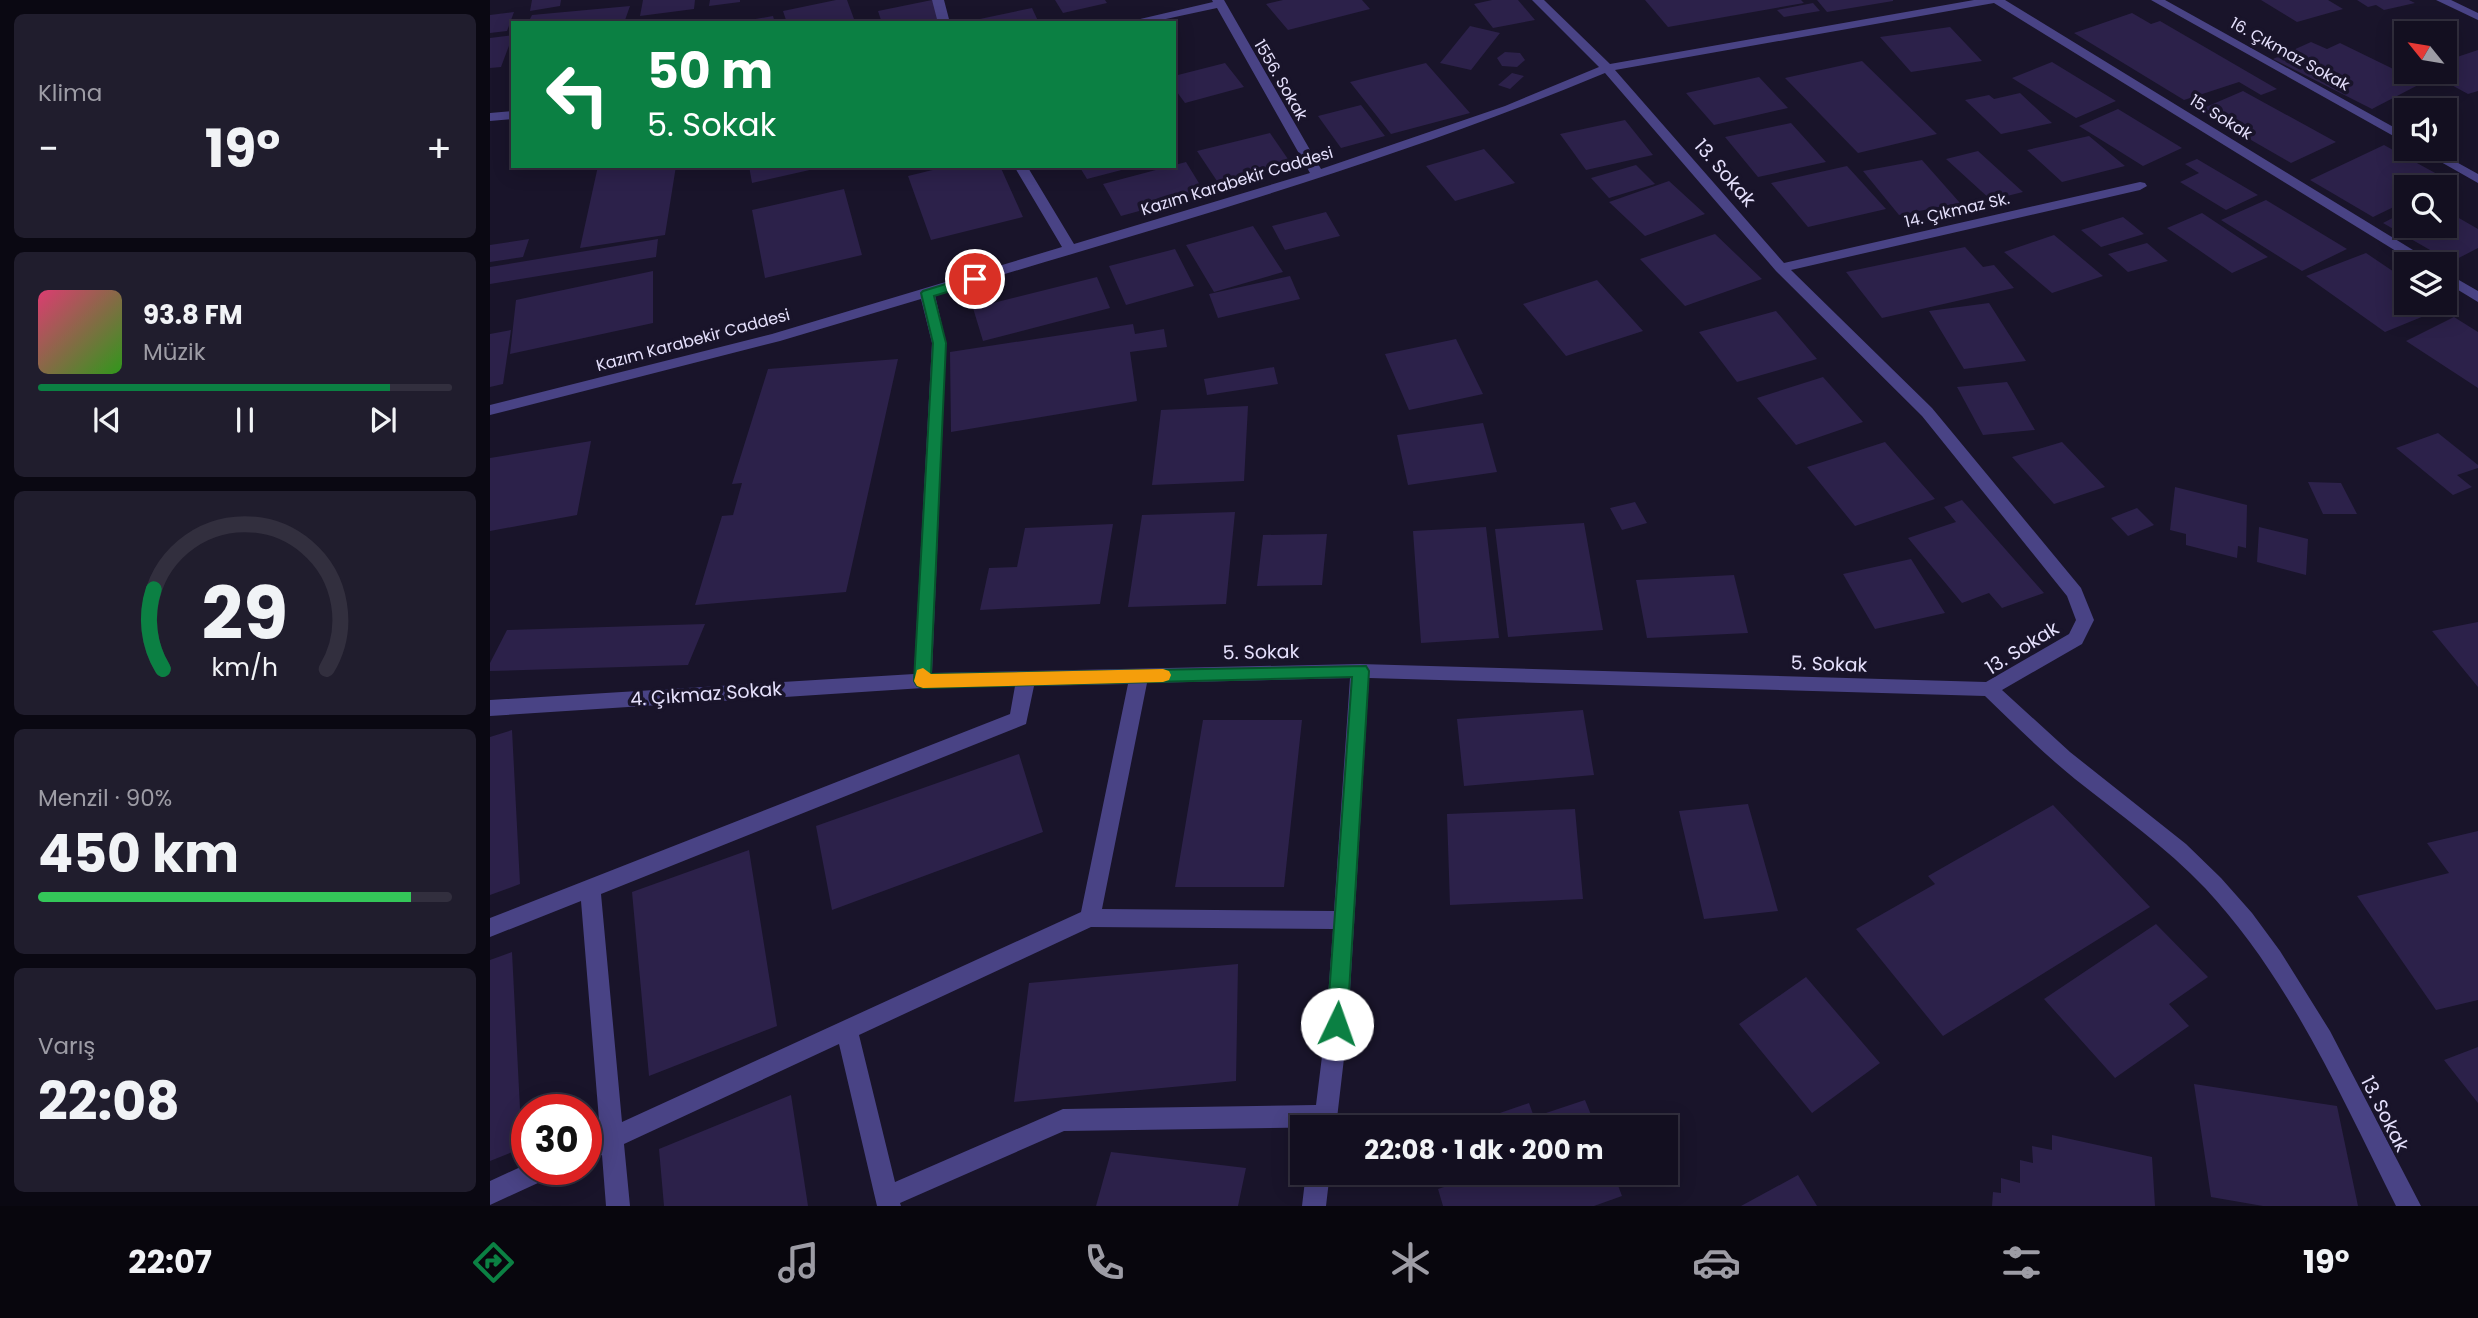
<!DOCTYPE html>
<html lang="tr">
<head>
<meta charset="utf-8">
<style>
	body { margin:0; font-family:Poppins,sans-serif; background:#201d2d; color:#f1f3f6; height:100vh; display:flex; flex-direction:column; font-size:26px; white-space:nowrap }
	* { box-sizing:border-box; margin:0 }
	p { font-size:23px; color:#9d9ca5 }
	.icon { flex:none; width:38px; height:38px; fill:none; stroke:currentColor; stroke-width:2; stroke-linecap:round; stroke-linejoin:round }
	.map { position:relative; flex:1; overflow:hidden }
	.side { display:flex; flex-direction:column; gap:14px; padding:14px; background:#0a0812; width:490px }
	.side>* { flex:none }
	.top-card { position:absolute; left:21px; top:21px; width:665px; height:147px; border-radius:0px; box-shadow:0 4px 18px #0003,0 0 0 2px #322f3e; background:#0b8043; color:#fff; overflow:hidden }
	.needle { width:46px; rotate:300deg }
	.buttons { position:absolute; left:1904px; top:21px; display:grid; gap:14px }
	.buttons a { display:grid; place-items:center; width:63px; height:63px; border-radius:0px; background:#130f20; box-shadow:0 4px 18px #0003,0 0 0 2px #322f3e; font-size:35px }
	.speed { position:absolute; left:21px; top:1094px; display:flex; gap:14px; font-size:35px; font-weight:700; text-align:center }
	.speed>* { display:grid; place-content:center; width:91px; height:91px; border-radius:50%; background:#130f20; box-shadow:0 4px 18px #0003,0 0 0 2px #322f3e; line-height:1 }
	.speed .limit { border:10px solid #d22; background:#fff; color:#111 }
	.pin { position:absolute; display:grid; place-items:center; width:60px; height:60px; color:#fff; margin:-30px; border:4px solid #fff; border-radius:50%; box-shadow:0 2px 7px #0007 }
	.me { position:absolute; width:77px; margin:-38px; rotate:3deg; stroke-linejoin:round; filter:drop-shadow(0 0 5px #0008) }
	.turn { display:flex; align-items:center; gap:24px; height:147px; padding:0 21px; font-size:32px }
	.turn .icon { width:91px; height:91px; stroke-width:2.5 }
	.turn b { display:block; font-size:49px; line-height:60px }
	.big { font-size:52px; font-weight:700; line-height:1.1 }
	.side .card { flex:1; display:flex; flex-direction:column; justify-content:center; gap:10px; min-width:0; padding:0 24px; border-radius:10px; background:#201d2d }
	.side .dial { align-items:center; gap:0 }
	.dial svg { height:182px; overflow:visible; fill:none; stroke:#322f3e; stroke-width:7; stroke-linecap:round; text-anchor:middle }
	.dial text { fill:#f1f3f6; stroke:none }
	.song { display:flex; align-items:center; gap:21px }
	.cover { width:84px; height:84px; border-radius:10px; background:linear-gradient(135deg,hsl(340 70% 55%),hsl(110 70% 35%)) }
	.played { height:7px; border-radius:4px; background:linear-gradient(90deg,#0b8043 85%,#322f3e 85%) }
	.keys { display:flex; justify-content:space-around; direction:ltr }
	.heat { display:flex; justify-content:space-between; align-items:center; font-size:38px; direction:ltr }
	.charge { height:10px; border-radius:5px; background:linear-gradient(90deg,#34c759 90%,#322f3e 0) }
	.trip { position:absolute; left:800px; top:1115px; width:388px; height:70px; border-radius:0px; background:#130f20; box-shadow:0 4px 18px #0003,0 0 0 2px #322f3e; font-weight:700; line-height:70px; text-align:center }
	.dock { display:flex; height:112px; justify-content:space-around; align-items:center; background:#08060d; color:#9d9ca5 }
	.dock .icon { width:49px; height:49px }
	.dock .current { color:#0b8043 }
	.dock b { font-size:32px; color:#f1f3f6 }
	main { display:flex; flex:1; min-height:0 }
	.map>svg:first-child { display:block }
</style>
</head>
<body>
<main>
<section class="side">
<div class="card"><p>Klima</p>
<div class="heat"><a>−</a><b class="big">19°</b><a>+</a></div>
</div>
<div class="card">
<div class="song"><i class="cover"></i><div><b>93.8 FM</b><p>Müzik</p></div></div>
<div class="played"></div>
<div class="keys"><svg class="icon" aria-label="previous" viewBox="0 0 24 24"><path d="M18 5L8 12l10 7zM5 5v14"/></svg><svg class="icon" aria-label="pause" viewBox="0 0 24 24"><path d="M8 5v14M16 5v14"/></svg><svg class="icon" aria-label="next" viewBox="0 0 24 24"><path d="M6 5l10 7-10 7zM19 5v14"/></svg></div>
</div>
<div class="card dial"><svg viewBox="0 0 100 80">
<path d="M14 69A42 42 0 1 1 86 69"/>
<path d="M14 69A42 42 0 0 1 10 34" stroke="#0b8043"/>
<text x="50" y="56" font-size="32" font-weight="700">29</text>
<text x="50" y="72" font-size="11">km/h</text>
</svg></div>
<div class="card"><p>Menzil · 90%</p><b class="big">450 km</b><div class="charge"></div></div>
<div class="card"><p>Varış</p><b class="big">22:08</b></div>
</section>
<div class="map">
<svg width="1988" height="1206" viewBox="0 0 1988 1206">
	<rect width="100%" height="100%" fill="#19142a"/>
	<path fill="#2c214a" d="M42,0H71L70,6L40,11Z
		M153,0H205L204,9L150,16Z
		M220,0H250V2L219,6Z
		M346,0H357L364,19L347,23H297L293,11Z
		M442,0L453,23H392L388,11Z
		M565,0H615L617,3L573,13Z
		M793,0H872L880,9L798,30L776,4Z
		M1002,0H1028L1045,20L1003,28L984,4Z
		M1155,0H1311L1314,3L1178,27Z
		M1327,0H1403V1L1337,12Z
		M1771,0H1838L1853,9L1807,22Z
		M1867,0H1919L1925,3L1894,10L1886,5L1878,7Z
		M1323,3L1330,11L1294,17L1287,10Z
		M140,6L134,23H38L42,15Z
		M542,8L549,23H486L485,20Z
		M24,12L17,31L0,33V15Z
		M1642,13L1661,24L1670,21L1787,89L1771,95L1749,82L1694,100L1584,33Z
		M283,16L285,23H255L254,21Z
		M980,26L1010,33L981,70L950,63Z
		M1460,27L1492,61L1421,72L1390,37Z
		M23,35L11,67L0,68V38Z
		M1821,42L1837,49L1850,43L1932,83L1882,109L1783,59Z
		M1988,50V91L1978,94L1938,72H1955V61Z
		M1015,52L1030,53L1035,60L1027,67L1012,66L1007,58Z
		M1372,61L1447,134L1368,153L1295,78Z
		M1562,62L1626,101L1586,118L1522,78Z
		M735,63L754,87L695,103L684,88V76Z
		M936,63L980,113L901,134L860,82Z
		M1022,73L1034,76L1020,89L1008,85Z
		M1269,77L1298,108L1224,125L1196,93Z
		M1753,91L1846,142L1801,163L1709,110Z
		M1530,93L1562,123L1511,134L1475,100L1499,95L1504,99Z
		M871,105L895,136L851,148L828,116Z
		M1628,109L1692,148L1653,166L1589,126Z
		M1135,120L1163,155L1096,170L1070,134Z
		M1301,123L1336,162L1268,177L1235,137Z
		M780,133L802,165L729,184L707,151Z
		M1599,136L1635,166L1572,182L1537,150Z
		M1894,145L1958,180L1944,187H1916V201L1883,217L1820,180Z
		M994,149L1025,183L965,201L936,166Z
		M1488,151L1533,192L1501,200L1456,159Z
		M1707,159L1768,195L1736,210L1690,182L1709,173L1695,164Z
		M1432,160L1470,203L1409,215L1373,171Z
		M696,162L715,193L631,216L613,184Z
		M1146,165L1165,184L1119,198L1101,178Z
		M108,166H186L175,235L90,248Z
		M259,166H333V167L262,183Z
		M459,166H510L533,217L441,240L418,176Z
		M589,166H643V167L597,179Z
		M1357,166L1396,209L1318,227L1281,183Z
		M1179,181L1215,214L1155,236L1119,202Z
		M354,189L372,255L275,278L262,210Z
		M1776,200L1857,249L1812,271L1731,220Z
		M1955,210L1988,229V248L1961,262L1893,223L1916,211V226H1955Z
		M836,212L850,236L795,250L782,226Z
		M1712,213L1778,257L1742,273L1677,228Z
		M1633,217L1654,234L1611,247L1591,230Z
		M763,226L793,272L724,292L696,245Z
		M1225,234L1272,279L1195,306L1150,259Z
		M1564,235L1613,276L1562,293L1514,252Z
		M39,239L33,257L0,262V245Z
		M168,239L166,257L0,284V267Z
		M1657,243L1678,261L1638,272L1618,254Z
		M1475,247L1493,267L1504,265L1524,288L1392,318L1356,272Z
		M685,249L704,286L636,305L619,266Z
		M1876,253L1916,280V303H1950L1956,307L1895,332L1816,276Z
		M163,271V323L20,354L26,300Z
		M800,276L810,299L728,318L719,294Z
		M607,277L620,308L493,341L483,308Z
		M1107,280L1153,331L1076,356L1033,304Z
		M1499,303L1536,361L1474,369L1439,311Z
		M1286,311L1327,359L1247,382L1209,332Z
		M1964,317L1988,332V388L1916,341Z
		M643,324L645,334L674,329L677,347L640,352L647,401L461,432L460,352Z
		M21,330L13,384L0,387V334Z
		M966,339L993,394L919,410L895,354Z
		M408,359L356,592L205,605L232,516L243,515L252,483L242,484L278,369Z
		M784,367L788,384L717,395L714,379Z
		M1333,377L1373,422L1306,445L1267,398Z
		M1517,382L1545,430L1493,435L1467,387Z
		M758,406L754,481L662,485L671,410Z
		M993,423L1007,472L918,485L907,435Z
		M1948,433L1988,465V468L1967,475L1982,487L1963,495L1906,448Z
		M101,441L87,515L0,531V458Z
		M1395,442L1445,499L1365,526L1317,467Z
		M1572,442L1615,487L1564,504L1522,457Z
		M1818,482L1851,483L1867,514H1833Z
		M1685,487L1757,505L1756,548L1748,546L1747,558L1696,545V534L1680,530Z
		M1472,500L1554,593L1512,608L1499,593L1472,603L1418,538L1466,522L1454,507Z
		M1145,502L1157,523L1132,530L1120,508Z
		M1647,508L1664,525L1638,536L1621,518Z
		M745,512L736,604L638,607L652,515Z
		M1094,523L1113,630L1018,637L1005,529Z
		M623,524L610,604L490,610L499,568L527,567L535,528Z
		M996,527L1009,638L931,643L923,531Z
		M1769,527L1818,539L1816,575L1767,562Z
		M837,534L832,585L767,586L773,535Z
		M1421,559L1455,613L1385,629L1353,574Z
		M1244,575L1258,633L1157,638L1146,580Z
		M1988,622V687L1942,631Z
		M215,624L198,665L0,671V663L17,630Z
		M1093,710L1104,775L974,786L967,719Z
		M713,720H812L794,887H685Z
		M22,730L30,884L0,895V737Z
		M529,754L553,832L342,910L326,826Z
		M1258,804L1288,911L1214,919L1189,811Z
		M1563,805L1660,907L1453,1036L1366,929L1445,884L1438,876Z
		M1085,809L1093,899L960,905L957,814Z
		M1988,831V1000L1946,1010L1867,896L1959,873L1937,843Z
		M259,850L287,1026L159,1076L142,892Z
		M1666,924L1718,977L1679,1004L1699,1026L1625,1078L1554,999Z
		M22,952L32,1148L0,1161V960Z
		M748,964L746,1081L524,1102L539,983Z
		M1316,977L1390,1063L1322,1113L1249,1024Z
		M1988,1047V1103L1954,1060Z
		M1704,1084L1847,1106L1868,1206H1773L1721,1197Z
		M301,1095L318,1206H174L169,1149Z
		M1095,1100L1106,1127H969L1039,1103L1044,1117Z
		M1562,1135L1662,1157L1665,1206H1502L1503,1192L1511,1193V1178L1530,1183V1160L1543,1163L1542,1146L1562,1150Z
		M621,1152L756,1168L748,1206H606Z
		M973,1172H1123L1132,1196L1104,1206H953L948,1189L975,1180Z
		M1308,1175L1327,1206H1251Z"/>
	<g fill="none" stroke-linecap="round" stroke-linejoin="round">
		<path fill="#494385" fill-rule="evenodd" d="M442,0H454L460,23H448Z
			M722,0H734L831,169L1015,106L1109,67L1042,0H1054L1120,64L1484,0H1515L1941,261L1943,264H1927L1504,3L1125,70L1294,263L1650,182L1655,183L1657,186L1650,190L1301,270L1442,408L1591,588L1604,620L1592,644L1512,690L1580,752L1696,844L1731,878L1762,913L1790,951L1840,1031L1931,1206H1906C1851,1096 1800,979 1715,888C1676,847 1629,814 1585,779C1553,753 1524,724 1495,696L879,678L858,1024L846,1127L574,1131L410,1203L411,1206H387L349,1044L134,1144L140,1206H116L112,1155L96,1161V1138L110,1132L91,901L0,937V918L520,714L525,686L433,688L0,716V700L424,674L442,343L431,299L290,341L0,415V405L282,334L572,247L524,166H537L584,244L820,173L727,8L657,23H633L723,2ZM1115,73L1286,271L1432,416L1577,596L1586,620L1579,634L1496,682L870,664L442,673L456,343L445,295C670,227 898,164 1115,73ZM860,678L844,911L612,909L657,683ZM638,684L591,912L132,1122L111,894L536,724L544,686ZM601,927L843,929L836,1024L826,1105L573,1109L405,1182L369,1035Z
			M1661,0H1675L1916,134V143Z
			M1946,0H1961L1988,13V20Z
			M23,111V119L0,121V113Z
			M1928,149H1943L1988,174V183Z
			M1955,272L1988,291V302L1955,282Z
			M37,1164V1169H65L61,1177L0,1205V1181Z
			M816,1172H840L836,1206H812Z"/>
	</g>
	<path fill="#0b8043" stroke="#07532c" stroke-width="2" d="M485,275L490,276V282L444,296L456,343L441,674L876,666L879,671L857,1024L854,1031L847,1033L840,1031L837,1024L862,677L433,688L427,686L424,681L443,343L431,293L433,291Z"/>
	<path fill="#f59e0b" d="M433,668L441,674L673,669L679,671L681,675L679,680L673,682L433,688L427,686L424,681L427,670Z"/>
	<g text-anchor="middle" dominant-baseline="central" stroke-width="7" stroke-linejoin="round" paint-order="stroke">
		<g font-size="16" fill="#e5e0fc" stroke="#19142a">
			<text transform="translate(1800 54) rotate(29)">16. Çıkmaz Sokak</text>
			<text transform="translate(791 80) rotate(60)">1556. Sokak</text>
			<text transform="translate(1731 117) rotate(32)">15. Sokak</text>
			<text transform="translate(747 181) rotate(-17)">Kazım Karabekir Caddesi</text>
			<text transform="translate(1467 210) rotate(-13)">14. Çıkmaz Sk.</text>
			<text transform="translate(203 340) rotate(-15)">Kazım Karabekir Caddesi</text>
		</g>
		<g font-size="19" fill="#e5e0fc" stroke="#19142a">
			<text transform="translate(1235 173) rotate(49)">13. Sokak</text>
			<text transform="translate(1532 648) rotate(-32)">13. Sokak</text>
			<text transform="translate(771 652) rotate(-1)">5. Sokak</text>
			<text transform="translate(1339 664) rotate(2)">5. Sokak</text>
			<text transform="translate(216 694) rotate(-4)">4. Çıkmaz Sokak</text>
			<text transform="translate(1895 1114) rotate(63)">13. Sokak</text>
		</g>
	</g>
</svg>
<div class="buttons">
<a><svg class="needle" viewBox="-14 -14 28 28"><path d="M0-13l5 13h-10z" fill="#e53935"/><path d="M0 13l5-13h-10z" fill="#9d9ca5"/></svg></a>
<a><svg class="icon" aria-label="sound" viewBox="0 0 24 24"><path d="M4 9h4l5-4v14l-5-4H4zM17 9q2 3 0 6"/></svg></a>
<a><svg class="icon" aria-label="search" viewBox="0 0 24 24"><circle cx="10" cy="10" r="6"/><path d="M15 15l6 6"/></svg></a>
<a><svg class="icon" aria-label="layers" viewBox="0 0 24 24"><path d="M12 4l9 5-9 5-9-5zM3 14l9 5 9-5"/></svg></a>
</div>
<div class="speed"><div class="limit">30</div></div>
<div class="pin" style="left:485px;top:279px;background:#d93025"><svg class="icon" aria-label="arrive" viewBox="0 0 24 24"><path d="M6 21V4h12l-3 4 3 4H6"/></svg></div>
<svg class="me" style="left:847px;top:1024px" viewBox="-20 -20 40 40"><circle r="19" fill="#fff"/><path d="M0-13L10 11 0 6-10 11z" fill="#0b8043"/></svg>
<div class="trip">22:08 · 1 dk · 200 m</div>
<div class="top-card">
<div class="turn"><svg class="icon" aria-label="left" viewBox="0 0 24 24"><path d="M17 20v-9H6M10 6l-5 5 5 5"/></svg><div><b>50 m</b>5. Sokak</div></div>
</div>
</div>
</main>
<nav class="dock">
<b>22:07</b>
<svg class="icon current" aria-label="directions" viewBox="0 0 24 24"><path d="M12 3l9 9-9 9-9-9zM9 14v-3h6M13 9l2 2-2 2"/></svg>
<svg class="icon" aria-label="music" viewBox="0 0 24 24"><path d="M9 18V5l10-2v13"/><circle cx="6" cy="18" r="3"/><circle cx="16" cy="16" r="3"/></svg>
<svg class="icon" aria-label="phone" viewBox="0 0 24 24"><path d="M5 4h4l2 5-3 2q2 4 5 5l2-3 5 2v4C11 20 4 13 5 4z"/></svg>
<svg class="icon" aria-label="climate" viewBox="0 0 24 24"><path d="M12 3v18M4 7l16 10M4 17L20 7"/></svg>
<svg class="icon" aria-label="car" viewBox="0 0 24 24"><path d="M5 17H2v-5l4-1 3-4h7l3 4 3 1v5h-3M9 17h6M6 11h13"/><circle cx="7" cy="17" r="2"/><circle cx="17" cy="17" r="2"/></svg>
<svg class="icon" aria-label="filters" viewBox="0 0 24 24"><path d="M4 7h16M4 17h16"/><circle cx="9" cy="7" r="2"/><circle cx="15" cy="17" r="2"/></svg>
<b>19°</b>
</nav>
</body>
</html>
